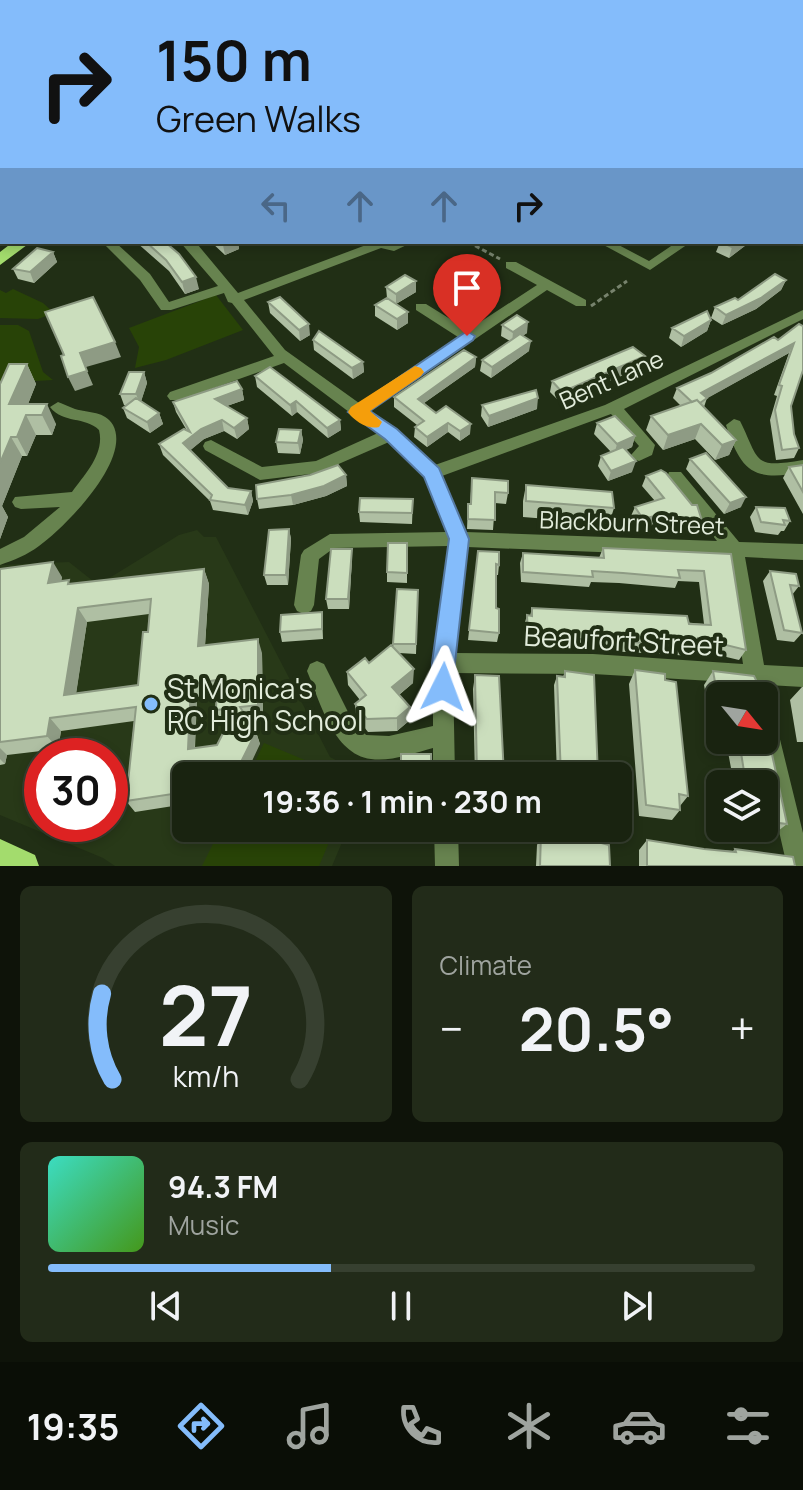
<!DOCTYPE html>
<html lang="en">
<head>
<meta charset="utf-8">
<style>
	body { margin:0; font-family:Manrope,sans-serif; background:#222b19; color:#f1f3f6; height:100vh; display:flex; flex-direction:column; font-size:30px; white-space:nowrap }
	* { box-sizing:border-box; margin:0 }
	p { font-size:26px; color:#9fa49f }
	.icon { flex:none; width:44px; height:44px; fill:none; stroke:currentColor; stroke-width:2; stroke-linecap:round; stroke-linejoin:round }
	.map { position:relative; height:866px; overflow:hidden }
	.details { display:flex; flex-direction:column; gap:20px; padding:20px; background:#0e1309; flex:1 }
	.details>* { flex:none }
	.hud { position:absolute; left:0px; top:0px; width:804px; height:244px; box-shadow:0 4px 12px #0003,0 0 0 2px #374030; background:#84bcfb; color:#111; overflow:hidden }
	.needle { width:52px; rotate:120deg }
	.controls { position:absolute; left:706px; top:682px; display:grid; gap:16px }
	.controls a { display:grid; place-items:center; width:72px; height:72px; border-radius:12px; background:#192310; box-shadow:0 4px 12px #0003,0 0 0 2px #374030; font-size:40px }
	.speed { position:absolute; left:24px; top:738px; display:flex; gap:16px; font-size:40px; font-weight:700; text-align:center }
	.speed>* { display:grid; place-content:center; width:104px; height:104px; border-radius:50%; background:#192310; box-shadow:0 4px 12px #0003,0 0 0 2px #374030; line-height:1 }
	.speed .limit { border:12px solid #d22; background:#fff; color:#111 }
	.pin { position:absolute; display:grid; place-items:center; width:68px; height:68px; color:#fff; margin:-82px -34px; border-radius:50% 50% 50% 0; rotate:-45deg; box-shadow:0 0 8px #0007 }
	.pin .icon { rotate:45deg }
	.me { position:absolute; width:88px; margin:-44px; rotate:3deg; stroke-linejoin:round; filter:drop-shadow(0 0 6px #0008) }
	.turn { display:flex; align-items:center; gap:28px; height:168px; padding:0 24px; font-size:36px }
	.turn .icon { width:104px; height:104px; stroke-width:2.5 }
	.turn b { display:block; font-size:56px; line-height:68px }
	.lanes { display:flex; align-items:center; height:76px; padding:0 24px; background:#0003; justify-content:center; gap:40px; direction:ltr }
	.lanes .off { opacity:.35 }
	.big { font-size:60px; font-weight:700; line-height:1.1 }
	.details .tile { flex:1; display:flex; flex-direction:column; justify-content:center; gap:12px; min-width:0; padding:0 28px; border-radius:12px; background:#222b19 }
	.details .dial { align-items:center; gap:0 }
	.dial svg { height:208px; overflow:visible; fill:none; stroke:#374030; stroke-width:7; stroke-linecap:round; text-anchor:middle }
	.dial text { fill:#f1f3f6; stroke:none }
	.song { display:flex; align-items:center; gap:24px }
	.cover { width:96px; height:96px; border-radius:12px; background:linear-gradient(135deg,hsl(170 70% 55%),hsl(100 70% 35%)) }
	.played { height:8px; border-radius:4px; background:linear-gradient(90deg,#84bcfb 40%,#374030 40%) }
	.keys { display:flex; justify-content:space-around; direction:ltr }
	.heat { display:flex; justify-content:space-between; align-items:center; font-size:44px; direction:ltr }
	.details .tiles { flex:1; display:grid; gap:20px; grid-template-columns:1fr 1fr }
	.tile:last-child { grid-column:span 2 }
	.trip { position:absolute; left:172px; top:762px; width:460px; height:80px; border-radius:12px; background:#192310; box-shadow:0 4px 12px #0003,0 0 0 2px #374030; font-weight:700; line-height:80px; text-align:center }
	.tab-bar { display:flex; height:128px; justify-content:space-around; align-items:center; background:#0a0e06; color:#9fa49f }
	.tab-bar .icon { width:56px; height:56px }
	.tab-bar .on { color:#84bcfb }
	.tab-bar b { font-size:36px; color:#f1f3f6 }
	.map>svg:first-child { display:block }
</style>
</head>
<body>
<div class="map">
<svg width="803" height="866" viewBox="0 0 803 866">
	<rect width="100%" height="100%" fill="#212f15"/>
	<path fill="#283918" fill-rule="evenodd" d="M197,530L204,537H216L330,757L343,764L375,765L370,776H186V828H348L332,866H115L103,858L0,815V565L69,562L98,585L179,535ZM42,756H110V824H42Z"/>
	<path fill="#284307" d="M13,289L43,303L54,313L38,319L0,318V290L6,293Z
		M216,295L243,330L166,360L135,368L139,347L129,328Z
		M0,325H18L29,331L43,372L53,380L0,383Z
		M264,743L343,776H248Z
		M221,828H335L319,866H202Z"/>
	<g fill="none" stroke-linecap="round" stroke-linejoin="round">
		<path stroke="#77836d" stroke-width="2" stroke-dasharray="3 2" stroke-linecap="butt" d="M706,0H712"/>
		<path stroke="#77836d" stroke-width="3" stroke-dasharray="5 3" stroke-linecap="butt" d="M468,242L500,259
			M591,306L627,281"/>
		<path fill="#67834f" fill-rule="evenodd" d="M167,0H175L166,2Z
			M372,0H380L381,2H373Z
			M612,0H620L621,2H613Z
			M0,22H2V26H0Z
			M802,74H803V80H802Z
			M0,171H2V180H0Z
			M102,242H115L150,274L169,302L218,286L180,242H194L198,245L238,293L374,242H413L394,251L381,248L244,300L285,350L359,403L458,337L416,310V304H426L468,330L537,285L506,268V262H516L586,300V306H576L547,290L370,411L397,430L435,465L605,405L803,310V319L624,409L655,445L652,455L639,461L633,459L631,455L639,446L611,414L442,476L465,532L717,541L667,477L669,472H681L739,542L803,544V560L745,557L764,665L803,667V687L768,685L770,696L764,704V696H748L746,683L593,674L453,673L455,776H433V748C414,753 390,762 371,759C333,754 320,701 307,671L310,664L317,661L324,664L349,714L366,735L389,736L433,726V663L449,546L334,548L319,559L314,605L311,611L304,614L297,611L294,605L301,555L304,550L330,534L447,532L425,477L389,442L318,473L260,480L205,450L203,446L205,442L211,440L262,467L316,461L378,433L351,416L349,412L284,363L180,400H170L167,396L170,392L274,356L232,303L228,302L224,293L171,310H161L140,280ZM467,547L727,557L743,664L593,654L454,653Z
			M598,242H613L649,261L677,242H691L650,270Z
			M58,402C64,404 69,407 75,409C89,413 105,411 113,425C132,460 64,528 39,546C27,555 14,560 0,565V549L24,537L60,507L21,509L15,507L12,502L15,497L72,492C85,474 105,454 99,430C85,416 63,424 50,407Z
			M734,419L740,421C760,461 752,469 803,460V472C754,482 741,472 726,425Z
			M764,708L772,711L775,719L803,833V866H787L758,740H764Z
			M434,828H458L459,866H435Z"/>
		<path fill="#a3dc6d" fill-rule="evenodd" d="M295,0H305L307,2H297Z
			M13,242H31L0,265V252Z
			M0,839L35,855L39,866H0Z"/>
	</g>
	<path fill="#afbfa3" fill-rule="evenodd" d="M638,0H708L707,2H639Z
		M136,242H165L199,289L185,294L169,271Z
		M211,242H238L239,249L225,255Z
		M720,242H750L729,258L716,252Z
		M53,252L57,262L34,283L18,279L13,269Z
		M786,280L781,290L756,309L722,325L711,318L715,307L738,300Z
		M386,287L416,292L396,304L408,312V323L397,330L375,316V305L387,298Z
		M268,302L310,335L300,341L270,313Z
		M711,320L707,331L681,347L669,338L672,328Z
		M799,324L791,406L794,434L799,448L794,458L776,460L770,420L777,396L774,395L789,353L707,398L704,407L736,440L729,455L715,460L695,439L663,450L646,430L651,416L681,406L673,398L677,388L711,373L778,340Z
		M502,325L527,333L522,336L529,351L491,378L480,371L482,360L510,341L501,336Z
		M313,340L363,362L364,372L353,379L314,350Z
		M476,357L475,367L424,403L436,413L470,434L460,441L448,432L427,447L414,437L415,427L417,425L394,407V397Z
		M27,364L36,384L28,404L56,424L52,435H36L27,456H22L2,506L8,517L0,539V384Z
		M642,367L560,402L550,392L552,381Z
		M144,372L147,383L141,401L159,413L163,424L150,433L127,418L123,408L128,405H124L120,394Z
		M255,376L340,420L341,430L328,438L297,412L292,416L257,387Z
		M242,389L244,400L227,406L247,418L249,429L237,439L224,431L204,439L190,450L228,488L251,491L253,501L248,515L213,510L210,501L163,455L159,444L186,429L176,412L173,402Z
		M482,405L537,409L488,427L481,416Z
		M597,423L635,436L632,447L626,450L632,472L608,481L598,466L601,456L611,452L594,434Z
		M301,430L303,440L300,454L278,453L276,442Z
		M690,459L741,507L724,514L686,469Z
		M803,465V514L783,478L789,467Z
		M346,475L347,486L326,496L293,505L259,509L257,499Z
		M646,476L702,521L697,531L677,532L664,528L662,523L640,529L631,516L635,507L655,501L642,486Z
		M472,478L508,493L506,504L495,503L493,530L467,529L468,504H470Z
		M526,485L614,508L609,524L523,517V501Z
		M413,499L412,524L360,522L359,512Z
		M756,507L790,521L784,531H781L778,535L755,532L750,517Z
		M289,529L291,539L288,585H267L264,575Z
		M407,543V583L387,582V572Z
		M603,548L731,554L746,650L739,660L697,650L693,656L525,646L524,626L527,615L530,616L532,608L704,624L699,582L678,581L675,588L619,583L591,582L589,587L521,582L520,563L523,553L599,558Z
		M352,549V559L349,609H328L326,599Z
		M478,551L499,565L498,575H496V608L499,633L497,642L468,640Z
		M0,569L62,577L61,581L71,584L204,569L209,584L205,646L262,653L263,718L248,720L256,732L260,744L186,776V804L135,812L126,801L134,721L61,731L58,749L7,755L5,764L0,765ZM149,614L148,632L138,685L76,693L87,622ZM217,695L216,710L222,723L229,722L217,745L195,748L197,697Z
		M770,571L799,586L792,595L802,633L794,642L777,640L763,581Z
		M397,589L418,590L416,654L399,653L413,683L399,695L410,707V720L397,731L368,732L356,717L355,704L360,700L348,685L347,672L369,663L393,648Z
		M322,612L323,639L282,642L280,632Z
		M635,670L665,680L688,796L680,806V810L672,820L639,816L629,684Z
		M565,671L598,776H557L554,685L557,676L563,677Z
		M713,671L761,696H720V700V697L706,696L704,685Z
		M475,675L504,776H475L473,689Z
		M802,687H803V742H797L790,700Z
		M738,740H743L787,824L774,834L741,830V828H764V784H734L728,752Z
		M401,828H431V831H401Z
		M476,828H503L502,830Z
		M546,828H568L601,843L610,866H536L537,845L541,834L543,835Z
		M647,840L704,849L733,851L735,849L795,866H639V850Z"/>
	<path fill="#8e9b84" d="M2,214V241L0,242V229Z
		M229,242H238L239,249L225,255L223,245Z
		M739,242H750L729,258L732,247Z
		M53,252L57,262L34,283L30,272Z
		M196,277L199,289L185,294L182,282Z
		M786,280L781,290L756,309L722,325L726,315Z
		M416,281V292L396,304V294Z
		M408,312V323L397,330V319Z
		M711,320L707,331L681,347L684,336Z
		M528,322L527,333L512,343L513,332Z
		M309,324L310,335L300,341L299,330Z
		M531,341L529,351L491,378L492,367Z
		M115,342L121,357L86,367L80,353Z
		M794,343L789,353L697,404L701,393Z
		M645,356L642,367L560,402L562,392Z
		M476,357L475,367L417,408L418,399Z
		M363,362L364,372L353,379L352,368Z
		M27,364L36,384L20,424L9,404Z
		M87,371L93,385L75,391L68,377Z
		M144,372L147,383L140,405L136,394Z
		M242,389L244,400L218,409L215,399Z
		M538,398L537,409L488,427L489,416Z
		M296,401L297,412L292,416L290,405Z
		M47,404L56,424L52,435L42,415Z
		M159,413L163,424L150,433L147,422Z
		M26,415L36,435L27,456L17,437Z
		M247,418L249,429L237,439L234,428Z
		M222,420L224,431L204,439L186,454L183,443L201,429Z
		M340,420L341,430L328,438L327,428Z
		M448,423V432L427,447V437Z
		M471,424L470,434L460,441V431Z
		M701,424L695,439L663,450L668,435Z
		M301,430L303,440L300,454L298,443Z
		M635,436L632,447L614,455L617,444Z
		M11,437L22,456L2,506L8,517L0,539V463Z
		M736,440L729,455L715,460L722,445Z
		M636,461L632,472L608,481L611,471Z
		M346,475L347,486L326,496L293,505L291,495Z
		M251,491L253,501L248,515L245,505Z
		M746,497L741,507L724,514L730,503Z
		M666,513L662,523L640,529L643,519Z
		M289,529L291,539L288,585L286,575Z
		M352,549V559L349,609L348,599Z
		M53,562L62,577L58,598L48,583Z
		M204,569L209,584L204,660L198,646Z
		M78,608L87,622L74,708L64,695Z
		M258,639L262,653L263,718L258,705Z
		M414,669L413,683L392,700V687Z
		M191,684L197,697L194,761L188,749Z
		M410,707V720L397,731V718Z
		M50,718L61,731L58,749L47,736Z
		M256,732L260,744L245,776H234Z
		M0,748L7,755L5,764L0,759Z"/>
	<path fill="#cbdebd" stroke="#8e9b84" stroke-width="2" fill-rule="evenodd" d="M0,0H9L8,2H2V7H0Z
		M136,0H151L150,2H135Z
		M340,0H364L365,2H368H341Z
		M392,0H417L414,2H392Z
		M472,0H593V2H470Z
		M0,42H2V63H0Z
		M0,105H2V141H0Z
		M803,185V207L802,206Z
		M2,213V228L0,229V214Z
		M146,242H165L179,254L196,277L182,282L166,260Z
		M721,242H739L732,247Z
		M37,248L53,252L30,272L13,269Z
		M775,274L786,280L761,298L726,315L715,307L735,298L738,300Z
		M405,275L416,281L396,294L386,287Z
		M93,297L115,342L80,353L87,371L68,377L61,356L64,355L45,312Z
		M280,297L309,324L299,330L268,302Z
		M387,298L408,312L397,319L375,305Z
		M707,311L711,320L684,336L672,328Z
		M517,315L528,322L513,332L502,325Z
		M799,324L803,326V370L791,406L794,434L799,448L782,450L775,410L782,386L779,385L794,343L701,393L707,398L700,403L697,400L692,402L677,388L711,373L774,337L778,340Z
		M319,331L363,362L352,368L313,340Z
		M520,334L531,341L492,367L482,360Z
		M633,347L645,356L562,392L552,381Z
		M464,350L476,357L418,399L436,413L446,406L471,424L460,431L448,423L427,437L415,427L424,421L394,397Z
		M9,364H27L9,404H47L42,415H26L17,437H11L0,463V384Z
		M270,367L340,420L327,428L296,401L290,405L255,376Z
		M129,372H144L136,394H120Z
		M237,381L242,389L215,399L247,418L234,428L222,420L201,429L183,443L228,488L251,491L245,505L210,500L212,495L159,444L184,429L190,432L173,402Z
		M536,390L538,398L489,416L482,405Z
		M136,398L159,413L147,422L123,408Z
		M697,400L736,440L722,445L701,424L668,435L651,416Z
		M615,416L635,436L617,444L597,423Z
		M279,429L301,430L298,443L276,442Z
		M623,447L636,461L611,471L601,456Z
		M706,453L746,497L730,503L690,459Z
		M338,465L346,475L324,486L291,495L257,499L256,485L310,475Z
		M803,465V492L789,467Z
		M661,470L666,473L692,505H697L702,521L681,522L668,519L666,513L643,519L635,507L664,498L646,476Z
		M472,478L508,481V493L495,492V520L468,519V504H471Z
		M526,485L612,492L614,508L526,501Z
		M360,498L413,499L412,513L359,512Z
		M756,507L785,508L790,521L783,520L785,525L761,522Z
		M289,529L286,575H264L269,530Z
		M388,543H407V573L387,572Z
		M603,548L731,554L746,650L698,638L699,646L528,636L527,615L532,616V608L687,616L689,624L711,625L704,571L678,570L680,578L623,573L592,571L593,577L523,572V553L604,558Z
		M331,549H352L348,599H326Z
		M478,551L499,552V565L496,564V608L499,609V633L469,630Z
		M53,562L48,583L69,580L68,584L204,569L198,646L258,639V705L240,707L256,732L234,776H186V792L126,801L136,707L50,718L47,736L0,742V569ZM151,599L148,632H143L138,685L64,695L78,608ZM217,680L216,710L236,708L217,745L188,749L191,684Z
		M770,571L796,574L799,586L790,585L802,633L784,630Z
		M397,589L418,590L416,644H393Z
		M322,612V629L280,632L281,615Z
		M391,645L414,669L392,687L410,707L397,718L367,719L355,704L366,695L347,672L365,658L369,663Z
		M635,670L665,674V680L676,682L688,796L679,794L680,810L646,805Z
		M565,671L594,675L598,776H561L557,676L565,677Z
		M713,671L754,676L759,686L761,696H731L729,684L715,682Z
		M475,675L499,676L504,776H477Z
		M739,740L770,745L787,824L764,821V784H746Z
		M401,754H431V776H401Z
		M548,828H568L600,833L601,843L609,845L610,866H540L541,834L547,835Z
		M647,840L704,849L736,852L735,849L793,857L795,866H647Z"/>
	<path fill="#84bcfb" stroke="#567aa3" stroke-width="2" d="M467,331L475,336L473,340L370,411L397,429L439,468L469,539L455,663V687L452,695L443,698L435,695L431,687L432,663L449,539L424,477L385,439L348,412Z"/>
	<path fill="#f59e0b" d="M415,366L421,368L424,372L421,376L370,411L382,422L379,427C368,430 354,421 348,412L351,407Z"/>
	<circle fill="#84bcfb" stroke="#212f15" stroke-width="3" cx="151" cy="704" r="8"/>
	<g text-anchor="middle" dominant-baseline="central" stroke-width="8" stroke-linejoin="round" paint-order="stroke">
		<g font-size="24" fill="#e2ecdb" stroke="#212f15">
			<text transform="translate(611 379) rotate(-24)">Bent Lane</text>
			<text transform="translate(632 522) rotate(2)">Blackburn Street</text>
		</g>
		<g font-size="28" fill="#e2ecdb" stroke="#212f15">
			<text transform="translate(624 640) rotate(3)">Beaufort Street</text>
		</g>
		<g font-size="28" fill="#e2ecdb" stroke="#212f15" text-anchor="start">
			<text x="167" y="688">St Monica's<tspan x="167" dy="32">RC High School</tspan></text>
		</g>
	</g>
</svg>
<div class="controls">
<a><svg class="needle" viewBox="-14 -14 28 28"><path d="M0-13l5 13h-10z" fill="#e53935"/><path d="M0 13l5-13h-10z" fill="#9fa49f"/></svg></a>
<a><svg class="icon" aria-label="layers" viewBox="0 0 24 24"><path d="M12 4l9 5-9 5-9-5zM3 14l9 5 9-5"/></svg></a>
</div>
<div class="speed"><div class="limit">30</div></div>
<div class="pin" style="left:467px;top:336px;background:#d93025"><svg class="icon" aria-label="arrive" viewBox="0 0 24 24"><path d="M6 21V4h12l-3 4 3 4H6"/></svg></div>
<svg class="me" style="left:443px;top:687px" viewBox="-20 -20 40 40"><path d="M0-17L14 15 0 8-14 15z" fill="#84bcfb" stroke="#fff" stroke-width="4"/></svg>
<div class="trip">19:36 · 1 min · 230 m</div>
<div class="hud">
<div class="turn"><svg class="icon" aria-label="right" viewBox="0 0 24 24"><path d="M7 20v-9h11M14 6l5 5-5 5"/></svg><div><b>150 m</b>Green Walks</div></div>
<div class="lanes"><svg class="icon off" aria-label="left" viewBox="0 0 24 24"><path d="M17 20v-9H6M10 6l-5 5 5 5"/></svg><svg class="icon off" aria-label="ahead" viewBox="0 0 24 24"><path d="M12 20V5M6 11l6-6 6 6"/></svg><svg class="icon off" aria-label="ahead" viewBox="0 0 24 24"><path d="M12 20V5M6 11l6-6 6 6"/></svg><svg class="icon" aria-label="right" viewBox="0 0 24 24"><path d="M7 20v-9h11M14 6l5 5-5 5"/></svg></div>
</div>
</div>
<section class="details">
<div class="tiles">
<div class="tile dial"><svg viewBox="0 0 100 80">
<path d="M14 69A42 42 0 1 1 86 69"/>
<path d="M14 69A42 42 0 0 1 10 36" stroke="#84bcfb"/>
<text x="50" y="56" font-size="32" font-weight="700">27</text>
<text x="50" y="72" font-size="11">km/h</text>
</svg></div>
<div class="tile"><p>Climate</p>
<div class="heat"><a>−</a><b class="big">20.5°</b><a>+</a></div>
</div>
<div class="tile">
<div class="song"><i class="cover"></i><div><b>94.3 FM</b><p>Music</p></div></div>
<div class="played"></div>
<div class="keys"><svg class="icon" aria-label="previous" viewBox="0 0 24 24"><path d="M18 5L8 12l10 7zM5 5v14"/></svg><svg class="icon" aria-label="pause" viewBox="0 0 24 24"><path d="M8 5v14M16 5v14"/></svg><svg class="icon" aria-label="next" viewBox="0 0 24 24"><path d="M6 5l10 7-10 7zM19 5v14"/></svg></div>
</div>
</div>
</section>
<nav class="tab-bar">
<b>19:35</b>
<svg class="icon on" aria-label="directions" viewBox="0 0 24 24"><path d="M12 3l9 9-9 9-9-9zM9 14v-3h6M13 9l2 2-2 2"/></svg>
<svg class="icon" aria-label="music" viewBox="0 0 24 24"><path d="M9 18V5l10-2v13"/><circle cx="6" cy="18" r="3"/><circle cx="16" cy="16" r="3"/></svg>
<svg class="icon" aria-label="phone" viewBox="0 0 24 24"><path d="M5 4h4l2 5-3 2q2 4 5 5l2-3 5 2v4C11 20 4 13 5 4z"/></svg>
<svg class="icon" aria-label="climate" viewBox="0 0 24 24"><path d="M12 3v18M4 7l16 10M4 17L20 7"/></svg>
<svg class="icon" aria-label="car" viewBox="0 0 24 24"><path d="M5 17H2v-5l4-1 3-4h7l3 4 3 1v5h-3M9 17h6M6 11h13"/><circle cx="7" cy="17" r="2"/><circle cx="17" cy="17" r="2"/></svg>
<svg class="icon" aria-label="filters" viewBox="0 0 24 24"><path d="M4 7h16M4 17h16"/><circle cx="9" cy="7" r="2"/><circle cx="15" cy="17" r="2"/></svg>
</nav>
</body>
</html>
